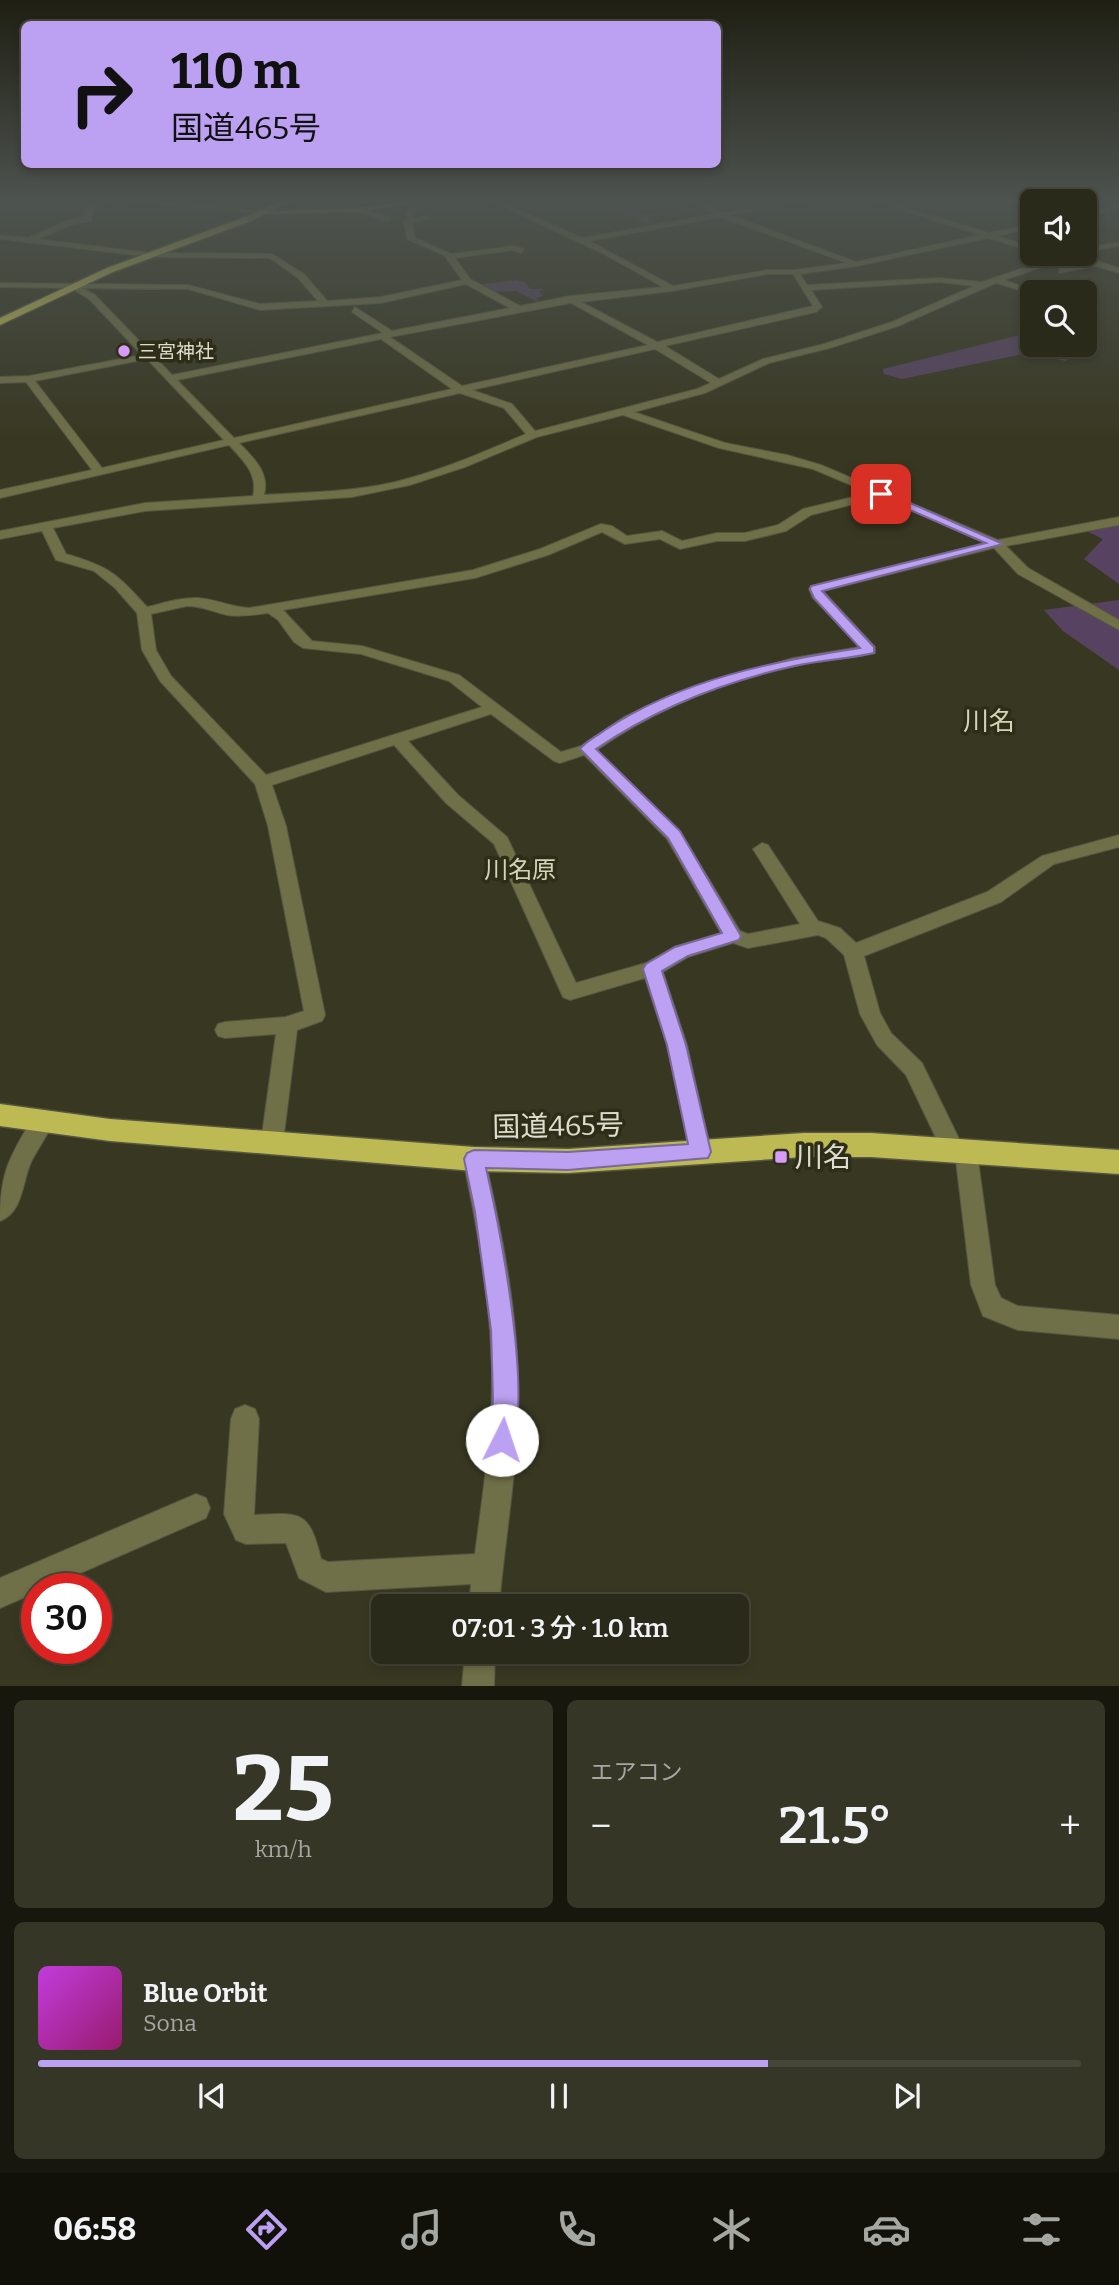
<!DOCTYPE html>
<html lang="ja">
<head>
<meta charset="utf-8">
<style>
	body { margin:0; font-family:Bitter,"Noto Sans JP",serif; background:#363627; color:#f1f3f6; height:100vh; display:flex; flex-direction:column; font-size:26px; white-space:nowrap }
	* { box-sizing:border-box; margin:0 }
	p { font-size:23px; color:#a5a7a2 }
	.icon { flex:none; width:38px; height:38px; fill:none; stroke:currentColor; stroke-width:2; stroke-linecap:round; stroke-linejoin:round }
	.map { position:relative; height:1686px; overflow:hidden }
	.drawer { display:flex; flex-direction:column; gap:14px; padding:14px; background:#17170e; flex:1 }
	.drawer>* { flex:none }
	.guide { position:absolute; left:21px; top:21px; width:700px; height:147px; border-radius:10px; box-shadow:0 4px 10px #0003,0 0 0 2px #464639; background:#bca0f2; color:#111; overflow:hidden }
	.controls { position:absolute; left:1020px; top:189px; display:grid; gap:14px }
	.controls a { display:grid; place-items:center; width:77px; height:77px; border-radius:10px; background:#2a2a1a; box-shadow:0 4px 10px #0003,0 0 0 2px #464639; font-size:35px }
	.speed { position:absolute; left:21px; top:1573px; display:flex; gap:14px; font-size:35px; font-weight:700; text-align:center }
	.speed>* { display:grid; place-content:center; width:91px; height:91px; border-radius:50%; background:#2a2a1a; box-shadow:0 4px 10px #0003,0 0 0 2px #464639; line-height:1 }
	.speed .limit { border:10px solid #d22; background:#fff; color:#111 }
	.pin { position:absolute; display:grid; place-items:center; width:60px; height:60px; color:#fff; margin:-30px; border-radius:14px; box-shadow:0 4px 10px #0006 }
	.me { position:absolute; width:77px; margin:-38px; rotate:4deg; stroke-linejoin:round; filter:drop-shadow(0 0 5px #0008) }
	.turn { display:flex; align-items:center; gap:24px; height:147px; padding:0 35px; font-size:32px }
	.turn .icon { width:91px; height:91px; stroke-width:2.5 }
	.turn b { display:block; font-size:49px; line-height:60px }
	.big { font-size:52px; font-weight:600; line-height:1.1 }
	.drawer .widget { flex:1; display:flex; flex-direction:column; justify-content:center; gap:10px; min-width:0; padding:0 24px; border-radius:10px; background:#363627 }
	.drawer .dial { align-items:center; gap:0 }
	.dial b { font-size:91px; line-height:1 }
	.song { display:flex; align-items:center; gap:21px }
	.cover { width:84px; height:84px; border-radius:10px; background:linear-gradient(135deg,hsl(290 70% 55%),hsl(320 70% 35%)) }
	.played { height:7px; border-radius:4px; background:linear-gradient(90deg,#bca0f2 70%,#464639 70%) }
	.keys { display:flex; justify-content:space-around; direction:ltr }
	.heat { display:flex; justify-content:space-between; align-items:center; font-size:38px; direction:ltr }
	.drawer .tiles { flex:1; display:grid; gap:14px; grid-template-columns:1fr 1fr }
	.widget:last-child { grid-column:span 2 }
	.trip { position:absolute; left:371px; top:1594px; width:378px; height:70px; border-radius:10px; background:#2a2a1a; box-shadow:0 4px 10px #0003,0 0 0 2px #464639; font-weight:600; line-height:70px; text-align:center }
	.menu { display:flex; height:112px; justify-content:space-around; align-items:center; background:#11110a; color:#a5a7a2 }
	.menu .icon { width:49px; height:49px }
	.menu .on { color:#bca0f2 }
	.menu b { font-size:32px; color:#f1f3f6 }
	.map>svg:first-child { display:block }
</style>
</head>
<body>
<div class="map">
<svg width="1119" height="1687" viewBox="0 0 1119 1687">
	<rect width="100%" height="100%" fill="#383822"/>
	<path fill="#574361" d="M611,201H630L624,202L630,206L622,207L623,209L663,202L653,201L679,204L666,208L635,209L644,214L705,211L689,201H695L712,211L649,217L653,220L649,223L665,222L648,224L596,203Z
		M516,280L525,282L530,289H544L539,292L543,296L536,298L540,303L516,291L492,292L475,285Z
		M1032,332V345L1085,343L1097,346L1065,361L1028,353L902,379L884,374L883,369Z
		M1119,522V584L1084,559L1103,539L1082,529Z
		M1119,600V670L1063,631L1044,610Z"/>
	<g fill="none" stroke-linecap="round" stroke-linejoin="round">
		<path stroke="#7b6288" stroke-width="2" d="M91,288L160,289"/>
		<g stroke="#565641" stroke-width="2">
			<path id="minor" d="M103,201H112L94,207L91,221L74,224L37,239L151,253L272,254L304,274L327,301L381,297L462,280L444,255L407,239L404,222L410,206L408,203L411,201L417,206L413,219L426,216L430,218L412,223L415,238L451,254L514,246L524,249L521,253L513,250L455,258L470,279L520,306L570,296L663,287L602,253L491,201H499L582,238L715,214L693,201H701L723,213L802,201L730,215L856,262L980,235L874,201H883L989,233L1032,224V228L997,236L1032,247V251L988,238L857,266L800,274L807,285L939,278L982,282L1065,254H1076L1119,268V273L1096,266L1059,273V269L1087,263L1069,258L1004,280L1039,292L1032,294L996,283L898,326L830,348L769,363L705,393L634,412L725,443L787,455L821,465L998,540L1119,517V525L1006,546L1028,568L1119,620V630L1018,574L994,548L823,591L875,647V653C849,659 821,660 795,666C724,682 657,708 597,750L680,831L740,931L748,934L800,924L753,849L762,843L768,845L818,921L840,928L856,943L987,892L1042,856L1119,835V847L1054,864L1001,902L864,956L880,1013L891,1033L922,1063L962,1145L974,1146L977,1153L995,1285L1001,1298L1018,1306L1119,1315V1339L1018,1330L983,1316L971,1285L956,1161L946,1159L906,1075L877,1045L860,1014L844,955L826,938L818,935L748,948L733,943L688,957L663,972L687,1045L711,1152L708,1159L700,1162L692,1159L667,1045L645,978L570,1000L563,997L494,844L446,803L394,745L272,785L286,826L325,1015L322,1021L297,1030L283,1142L280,1149L272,1152L264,1149L261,1142L276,1034L225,1038L218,1036L215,1030L218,1024L225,1022L286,1017L304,1011L268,826L255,784L160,681L142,650L137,613L115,588L94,571L56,560L42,531L0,539V531L145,503L253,496C258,474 244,461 229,445L0,498V490L92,470L26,382L0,383V377L29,376L142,355L89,299L71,288L0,287V283L188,285L260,304L318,301L298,278L270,258L151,257L0,239V235L28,238L69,220L85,217L86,213L83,211L90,205ZM721,217L847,263L795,270H768L673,286L589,241ZM768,274H793L813,306L657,342L581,302L672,291ZM939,282L974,286L892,322L824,344L763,359L719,379L665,346L816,312L822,307L811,290ZM466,284L510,308L392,331L355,307L352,312L383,333L172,375L95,295L82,288L188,289L260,310L381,303ZM571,303L648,345L462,386L390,337ZM381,339L452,389L234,438L177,380ZM655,349L711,383L697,389L535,431L512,404L472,390ZM147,359L224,440L102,468L35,381ZM460,393L504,408L526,434C488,450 450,467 410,478C363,492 313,492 264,495C270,473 254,458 239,443ZM623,415L719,448L813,469L870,493L803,509L778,525L745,533H717L682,541L662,531L627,536L612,526L601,524L540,549L473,570L249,608C231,607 215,599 198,598C181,597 164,603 147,607C116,573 110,567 66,554L53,528L145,511L352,497L410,485L465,467L537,437ZM881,497L985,543L811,586L809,589L813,598L860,647L793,658L676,693L624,717L581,746L561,752L459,675L362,646L312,641L283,610L475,578L548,555L602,532L625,544L660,539L680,549L717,541H745L786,531L811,515ZM187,606C202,606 213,612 227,615C241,617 255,615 268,613L278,620L294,642L303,648L361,654L449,681L482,707L266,775L171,676L156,650L151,614ZM491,714L554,761L560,763L584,755L667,839L721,933L674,947L646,963L576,983L507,837L458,795L408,741Z
				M124,201H167L267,212L263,214Z
				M1119,205V209L1085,217V213Z
				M358,208L390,217L391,219L387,221L356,211Z
				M1119,242V246L1085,252V248Z
				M1080,288L1083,292H1070Z
				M43,1112L51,1114L54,1121C48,1134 39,1147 32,1160C22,1180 24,1212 0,1221C0,1170 10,1157 35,1114Z
				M474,1149L482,1152L485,1159C503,1238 519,1317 518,1398C518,1467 505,1537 499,1606H469L471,1584L326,1592L299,1578L286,1543L246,1544L236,1540L224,1514L231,1419L235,1409L245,1405L255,1409L259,1419L254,1515C300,1513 309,1509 321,1559L328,1562L475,1554C483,1492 493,1429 492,1367C490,1296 477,1227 463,1159L466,1152Z
				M196,1494L206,1498L210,1508L206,1518L44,1589H37V1592L0,1608V1578Z
				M465,1652H495L494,1687H462Z"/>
		</g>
		<g stroke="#565641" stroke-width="2">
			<path id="major" d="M410,201H426L358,212L263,214L259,212L358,208Z"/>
		</g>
		<g stroke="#565641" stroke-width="3">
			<path id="highway" d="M279,201H289L251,221L113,272L0,325V318L107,268L245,217Z
				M0,1104L110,1119L474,1147L568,1149L804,1133H871L1119,1150V1174L871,1157H804L568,1173L474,1171L110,1141L0,1126Z"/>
		</g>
		<use href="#minor" fill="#6f6f48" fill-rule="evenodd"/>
		<use href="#major" fill="#a7a551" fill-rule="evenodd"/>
		<use href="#highway" fill="#bdba53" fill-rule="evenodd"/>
	</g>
	<linearGradient id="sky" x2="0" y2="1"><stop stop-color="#1f1f13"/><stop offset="0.46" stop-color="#4d534f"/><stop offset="1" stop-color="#4d534f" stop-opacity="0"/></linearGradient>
	<rect width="1119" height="437" fill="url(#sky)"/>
	<path fill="#bca0f2" stroke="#7a689d" stroke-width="2" d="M878,492H885L1003,544L822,591L874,647V653C848,659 820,660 794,666C723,682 656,708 596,749L680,831L741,936L739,940L688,956L662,971L686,1045L711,1152L708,1158L568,1170L486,1168C500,1229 533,1395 511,1449L502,1453L493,1449L490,1440L493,1398L491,1330L475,1212L464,1159L467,1153L474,1150L568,1152L688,1144L667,1045L643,969L646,964L675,947L722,933L668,838L580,749C586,741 597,736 605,730C680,680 773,661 860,648L814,598L810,589L811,586L986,543L878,496Z"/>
	<g fill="#d89bf8" stroke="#2e2e18" stroke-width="2.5">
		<circle cx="124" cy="351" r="7"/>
		<rect x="774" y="1150" width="14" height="14" rx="3.5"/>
	</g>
	<g text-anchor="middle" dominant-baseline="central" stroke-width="7" stroke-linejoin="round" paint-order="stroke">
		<g font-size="19" fill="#ddddcf" stroke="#2e2e18" text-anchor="start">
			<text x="138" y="351">三宮神社</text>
		</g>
		<g font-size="24" fill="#d3d3b8" stroke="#2e2e18">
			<text x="520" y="870">川名原</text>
		</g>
		<g font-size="26" fill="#d3d3b8" stroke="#2e2e18">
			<text x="989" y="721">川名</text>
		</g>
		<g font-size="28" fill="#ddddcf" stroke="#2e2e18">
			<text transform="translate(558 1126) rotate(-1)">国道465号</text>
		</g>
		<g font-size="28" fill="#ddddcf" stroke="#2e2e18" text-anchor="start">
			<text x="795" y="1157">川名</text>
		</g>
	</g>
</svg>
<div class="controls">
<a><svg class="icon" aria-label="sound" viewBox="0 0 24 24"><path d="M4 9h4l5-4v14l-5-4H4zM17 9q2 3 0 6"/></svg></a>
<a><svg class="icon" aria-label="search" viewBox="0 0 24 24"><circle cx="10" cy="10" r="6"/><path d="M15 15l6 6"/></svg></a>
</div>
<div class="speed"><div class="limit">30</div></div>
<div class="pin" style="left:881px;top:494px;background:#d93025"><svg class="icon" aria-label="arrive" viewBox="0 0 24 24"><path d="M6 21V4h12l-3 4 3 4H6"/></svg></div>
<svg class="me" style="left:502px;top:1440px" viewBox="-20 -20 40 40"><circle r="19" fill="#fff"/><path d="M0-13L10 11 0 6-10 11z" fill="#bca0f2"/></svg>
<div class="trip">07:01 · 3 分 · 1.0 km</div>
<div class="guide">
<div class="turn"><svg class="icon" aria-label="right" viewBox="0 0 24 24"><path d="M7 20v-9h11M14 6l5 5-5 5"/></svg><div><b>110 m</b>国道465号</div></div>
</div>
</div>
<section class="drawer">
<div class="tiles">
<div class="widget dial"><b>25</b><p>km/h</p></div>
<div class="widget"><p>エアコン</p>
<div class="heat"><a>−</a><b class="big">21.5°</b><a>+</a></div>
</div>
<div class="widget">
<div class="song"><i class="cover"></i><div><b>Blue Orbit</b><p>Sona</p></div></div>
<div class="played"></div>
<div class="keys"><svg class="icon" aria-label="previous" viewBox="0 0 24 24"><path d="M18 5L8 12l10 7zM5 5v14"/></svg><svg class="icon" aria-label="pause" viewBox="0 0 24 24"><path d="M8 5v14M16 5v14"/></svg><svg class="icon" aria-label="next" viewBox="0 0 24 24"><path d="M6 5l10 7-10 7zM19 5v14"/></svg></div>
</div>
</div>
</section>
<nav class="menu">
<b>06:58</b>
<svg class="icon on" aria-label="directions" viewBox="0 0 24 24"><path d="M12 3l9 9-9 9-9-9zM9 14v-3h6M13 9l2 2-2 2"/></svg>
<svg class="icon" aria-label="music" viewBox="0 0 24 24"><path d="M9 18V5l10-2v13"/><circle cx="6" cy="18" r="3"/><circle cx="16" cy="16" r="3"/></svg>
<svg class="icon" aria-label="phone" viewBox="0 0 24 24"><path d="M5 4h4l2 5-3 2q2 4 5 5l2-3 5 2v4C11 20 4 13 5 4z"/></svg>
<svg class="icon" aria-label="climate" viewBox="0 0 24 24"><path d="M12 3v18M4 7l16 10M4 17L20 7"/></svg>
<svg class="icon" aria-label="car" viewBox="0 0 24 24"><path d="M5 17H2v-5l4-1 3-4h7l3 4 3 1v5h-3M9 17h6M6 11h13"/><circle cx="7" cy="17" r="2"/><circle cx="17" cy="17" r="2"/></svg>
<svg class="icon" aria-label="filters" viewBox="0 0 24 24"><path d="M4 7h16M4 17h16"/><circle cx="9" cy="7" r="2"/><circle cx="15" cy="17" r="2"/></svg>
</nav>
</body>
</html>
